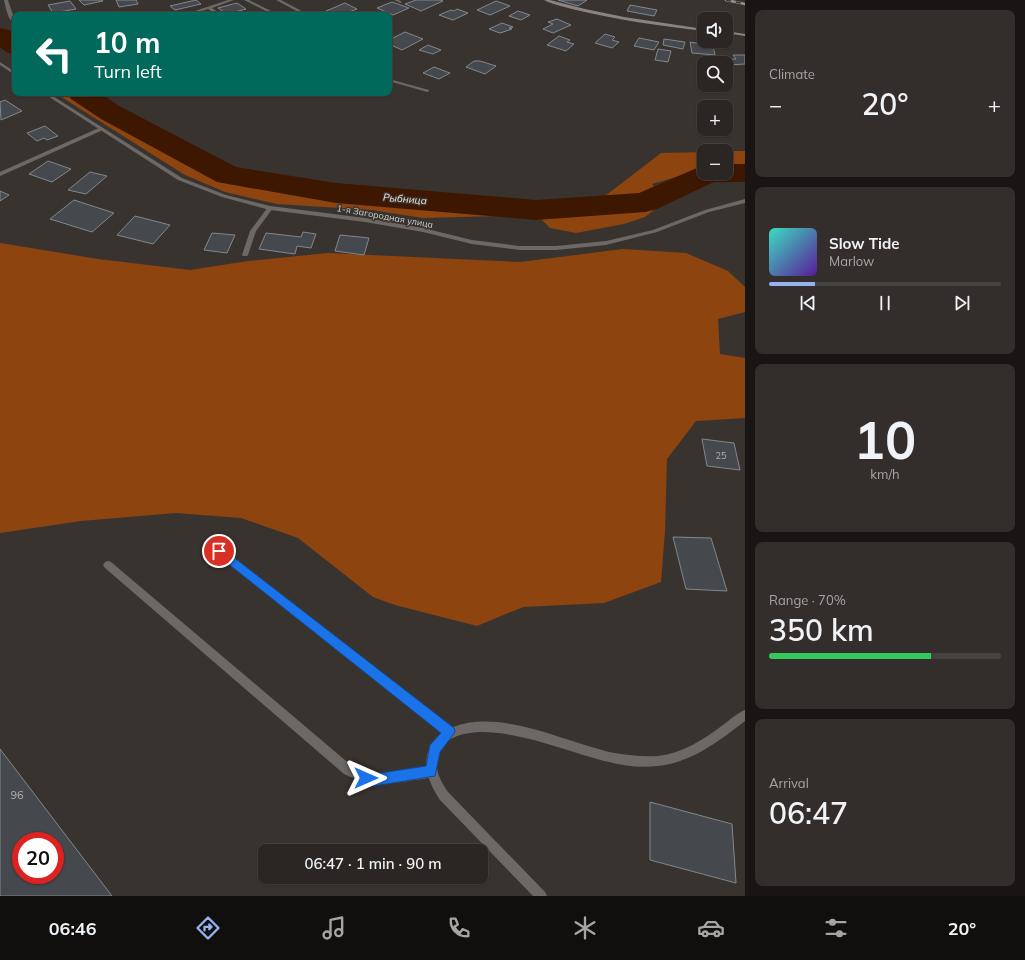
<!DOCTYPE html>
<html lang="en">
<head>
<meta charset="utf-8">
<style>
	body { margin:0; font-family:Mulish,sans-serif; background:#332e2c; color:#f1f3f6; height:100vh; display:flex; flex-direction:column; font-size:15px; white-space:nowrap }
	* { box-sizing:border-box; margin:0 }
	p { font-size:13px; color:#a6a5a6 }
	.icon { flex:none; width:22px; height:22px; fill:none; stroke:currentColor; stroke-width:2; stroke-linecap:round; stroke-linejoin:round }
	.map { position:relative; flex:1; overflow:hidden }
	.panel { display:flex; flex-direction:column; gap:10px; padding:10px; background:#181514; width:280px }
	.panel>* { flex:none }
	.banner { position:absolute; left:12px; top:12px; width:380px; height:84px; border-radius:8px; box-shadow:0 1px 3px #0004,0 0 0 1px #474341; background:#00695c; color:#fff; overflow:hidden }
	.controls { position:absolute; left:697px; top:12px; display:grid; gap:8px }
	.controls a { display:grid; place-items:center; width:36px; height:36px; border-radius:8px; background:#2b2624; box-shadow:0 1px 3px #0004,0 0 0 1px #474341; font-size:20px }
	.speed { position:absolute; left:12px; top:832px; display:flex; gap:8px; font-size:20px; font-weight:700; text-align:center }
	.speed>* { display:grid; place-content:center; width:52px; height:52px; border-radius:50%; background:#2b2624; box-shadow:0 1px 3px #0004,0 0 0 1px #474341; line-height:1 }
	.speed .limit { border:6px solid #d22; background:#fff; color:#111 }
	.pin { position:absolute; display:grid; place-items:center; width:34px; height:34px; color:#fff; margin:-17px; border:2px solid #fff; border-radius:50%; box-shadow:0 1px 4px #0007 }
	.me { position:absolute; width:44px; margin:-22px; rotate:90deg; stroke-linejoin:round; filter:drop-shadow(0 0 3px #0008) }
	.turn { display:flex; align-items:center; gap:14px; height:84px; padding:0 16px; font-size:18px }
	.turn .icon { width:52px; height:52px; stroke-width:2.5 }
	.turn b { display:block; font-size:28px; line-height:34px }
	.big { font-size:30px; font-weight:600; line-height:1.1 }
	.panel .card { flex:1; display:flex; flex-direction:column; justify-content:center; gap:6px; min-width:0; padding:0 14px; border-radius:8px; background:#332e2c }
	.panel .dial { align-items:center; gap:0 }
	.dial b { font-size:52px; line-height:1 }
	.song { display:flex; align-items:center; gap:12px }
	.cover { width:48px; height:48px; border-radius:6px; background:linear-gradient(135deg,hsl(170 70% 55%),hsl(270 70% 35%)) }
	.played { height:4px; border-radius:2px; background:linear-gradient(90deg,#95b2f1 20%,#474341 20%) }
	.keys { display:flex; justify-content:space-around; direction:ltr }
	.heat { display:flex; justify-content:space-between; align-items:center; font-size:22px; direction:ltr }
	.charge { height:6px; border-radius:3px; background:linear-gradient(90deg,#34c759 70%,#474341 0) }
	.trip { position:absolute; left:258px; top:844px; width:230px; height:40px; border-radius:8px; background:#2b2624; box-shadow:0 1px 3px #0004,0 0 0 1px #474341; font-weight:600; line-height:40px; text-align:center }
	.tabs { display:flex; height:64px; justify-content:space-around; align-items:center; background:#110f0e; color:#a6a5a6 }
	.tabs .icon { width:28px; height:28px }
	.tabs .selected { color:#95b2f1 }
	.tabs b { font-size:18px; color:#f1f3f6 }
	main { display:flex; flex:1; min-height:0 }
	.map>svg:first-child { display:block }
</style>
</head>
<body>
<main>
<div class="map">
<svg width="745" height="896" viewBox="0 0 745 896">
	<rect width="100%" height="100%" fill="#393330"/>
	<path fill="#8e440f" d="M55,93H70L99,116L221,178L271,190L320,194L348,200L435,210L517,212L551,215L578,213L609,193L661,153L704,152V169L652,184L664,202L645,217L624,224L576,233L550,228L542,220L499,216L423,218L372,210L277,204L225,192L185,175Z
		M726,151H745V168H726Z
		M0,243L98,259L190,270L248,261L328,253L520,262L623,249L686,253L728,271L745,287V312L718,319L720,354L745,358V418L696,421L667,459L665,531L661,582L604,603L523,607L477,626L395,605L373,597L298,538L241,518L176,513L81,521L0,533Z"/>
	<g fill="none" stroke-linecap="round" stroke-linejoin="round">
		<path fill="#3e1700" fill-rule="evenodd" d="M0,28L9,30L15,35V55L6,52L0,47Z
			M67,93H100L121,107L236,167L336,183L536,200L639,193L704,165V173H726V164H745V182H714L657,209L645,212L536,220L336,203L228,184L217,182L101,119L71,99Z"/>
	</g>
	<path fill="#45494e" stroke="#82878d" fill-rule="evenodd" d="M79,0H102L103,1L84,5Z
		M116,0H136L138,4L119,7Z
		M196,0L201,4L175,10L170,6Z
		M416,0H440L443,1L421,11L405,4Z
		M558,0H587L578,6Z
		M70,1L76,9L53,13L48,5Z
		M496,1L510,6L490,15L477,10Z
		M392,2L409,8L393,15L377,8Z
		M237,3L246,9L227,14L218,8Z
		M345,3L357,9L341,15H335L326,11Z
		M630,5L657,10L654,16L627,11Z
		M457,9L468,13L453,20L439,15L451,10L454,11Z
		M518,11L530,15L521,20L509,16Z
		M557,19L571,25L553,33L543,29L553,24L548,22Z
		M502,23L513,27L509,28L512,29L500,33L489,29Z
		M405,32L423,39L402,50L389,44V40Z
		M605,34L615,37L612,40L619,42L612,48L595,43Z
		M559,36L570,40L567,42L574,44L566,51L547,45Z
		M639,38L659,42L654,50L634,46Z
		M664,39L685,42L683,49L663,45Z
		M690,42L713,46L715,55L692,53Z
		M428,45L441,50L433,54L419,50Z
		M658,49L671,51L668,62L655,60Z
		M733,55H745V64L730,65L725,59H736Z
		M474,61H480L496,66L485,74L466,67Z
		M434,67L450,73L439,79L423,73Z
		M5,100L22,111L1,120L0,102Z
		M45,126L58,136L47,140L44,138L37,141L27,133Z
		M48,161L71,169L52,182L29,174Z
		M90,172L107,176L86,194L68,190Z
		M0,191L9,195L0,201Z
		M74,200L114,213L92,232L50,219Z
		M135,216L170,225L153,244L117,235Z
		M303,232L316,234L311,248L297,246L295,254L259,249L266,233L301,237Z
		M212,233L235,235L227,253L204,250Z
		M340,235L369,238L364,255L335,251Z
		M702,439L734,443L740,470L707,466Z
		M673,537L711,538L727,591L686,589Z
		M0,749L112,896H0ZM21,841H55V875H21Z
		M650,802L732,824L736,883L650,860Z"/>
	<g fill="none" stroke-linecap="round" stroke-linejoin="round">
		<path fill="#6b6866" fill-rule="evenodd" d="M244,0H249L279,15H274Z
			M394,0H399L402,2L400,3Z
			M80,12L82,13L81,14L70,15Z
			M101,127L104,129L103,130L0,176V172Z
			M270,206L273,208L256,231L248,255L247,256H243L242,255L250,231L268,207Z
			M219,547L222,548L453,728L454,732L453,736L449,737L445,736L216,554L215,551L216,548Z
			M108,561L111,562L352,766C377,779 405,771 431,767L435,768L436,772L435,776C428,779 421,779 414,780C387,785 369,786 344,774L105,568L103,565L105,562Z"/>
		<path fill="#6b6866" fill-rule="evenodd" d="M4,0H8C10,8 15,17 15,25C8,20 6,9 4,0Z
			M228,0H234L212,8L222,15H217L208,9L189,15H183Z
			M276,0H281L309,15H304Z
			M0,62L15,72V75L0,65Z
			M389,79L429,90V91L427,92L389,81Z
			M43,93H48L182,178L226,195L270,206L365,218L423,228L472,240L519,246H556L606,241L653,230L705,210L745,199V203L709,212L657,232L606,245L556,250H519L472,244L423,232L365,222L270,210L222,197L178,180Z
			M745,710V721C719,741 691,763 657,766C642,768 624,766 609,762C569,753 489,717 451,739C447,741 444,747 441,750C431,764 440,781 448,792L545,892L547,896H533L440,800C430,785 420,764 431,746C434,742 438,735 442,732C445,730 450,729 453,727C500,709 563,741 609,752C625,755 642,757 658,756C683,753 703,740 723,725C730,720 737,713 745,710Z"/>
		<path fill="#898481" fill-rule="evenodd" d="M544,0H550L585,9L624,17L704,29V31C661,26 618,20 576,10C566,7 553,5 544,0Z
			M726,31L745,34V36L726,33Z"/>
		<g stroke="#95908e" stroke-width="2.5">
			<path id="rail" d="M726,0L745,4"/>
		</g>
		<use href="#rail" stroke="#393330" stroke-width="1.5" stroke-dasharray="5" stroke-linecap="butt"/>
	</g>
	<path fill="#1a73e8" stroke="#114b97" d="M219,546L454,728L455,732L440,752L435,776L374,786L362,783L360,778L362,774L366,772L374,774L426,766L430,745L441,733L216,554L214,551L216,548Z"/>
	<g text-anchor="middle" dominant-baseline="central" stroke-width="3" stroke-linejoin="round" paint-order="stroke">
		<g font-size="9" fill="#d4d0ce" stroke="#393330">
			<text transform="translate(385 216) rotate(10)">1-я Загородная улица</text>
		</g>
		<g font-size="9" fill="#b0aeae">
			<text x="721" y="455">25</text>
		</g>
		<g font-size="10" font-style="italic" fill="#f5dfd3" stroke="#393330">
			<text transform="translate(405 199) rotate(5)">Рыбница</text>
		</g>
		<g font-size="11" fill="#b0aeae">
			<text x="17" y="795">96</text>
		</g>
	</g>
</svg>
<div class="controls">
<a><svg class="icon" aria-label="sound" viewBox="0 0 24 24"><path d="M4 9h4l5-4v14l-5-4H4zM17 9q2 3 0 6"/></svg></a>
<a><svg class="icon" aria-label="search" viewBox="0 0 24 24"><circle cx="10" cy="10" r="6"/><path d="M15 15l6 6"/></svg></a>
<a>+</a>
<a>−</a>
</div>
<div class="speed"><div class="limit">20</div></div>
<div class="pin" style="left:219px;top:551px;background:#d93025"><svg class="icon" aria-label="arrive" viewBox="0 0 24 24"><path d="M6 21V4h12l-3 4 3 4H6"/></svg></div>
<svg class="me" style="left:366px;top:778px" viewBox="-20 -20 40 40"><path d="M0-17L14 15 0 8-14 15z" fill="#1a73e8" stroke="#fff" stroke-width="4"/></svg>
<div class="trip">06:47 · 1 min · 90 m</div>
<div class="banner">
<div class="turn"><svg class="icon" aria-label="left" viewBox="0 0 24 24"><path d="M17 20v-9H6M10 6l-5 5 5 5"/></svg><div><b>10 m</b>Turn left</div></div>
</div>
</div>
<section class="panel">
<div class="card"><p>Climate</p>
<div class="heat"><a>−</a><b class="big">20°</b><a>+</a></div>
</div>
<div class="card">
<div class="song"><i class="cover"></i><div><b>Slow Tide</b><p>Marlow</p></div></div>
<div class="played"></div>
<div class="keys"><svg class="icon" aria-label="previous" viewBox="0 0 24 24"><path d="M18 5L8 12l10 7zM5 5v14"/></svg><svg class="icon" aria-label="pause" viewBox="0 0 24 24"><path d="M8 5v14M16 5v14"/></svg><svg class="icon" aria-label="next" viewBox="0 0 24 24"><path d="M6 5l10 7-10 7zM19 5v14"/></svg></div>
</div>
<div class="card dial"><b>10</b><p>km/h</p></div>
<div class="card"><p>Range · 70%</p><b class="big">350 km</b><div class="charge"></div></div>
<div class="card"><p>Arrival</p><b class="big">06:47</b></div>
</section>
</main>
<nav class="tabs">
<b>06:46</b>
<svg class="icon selected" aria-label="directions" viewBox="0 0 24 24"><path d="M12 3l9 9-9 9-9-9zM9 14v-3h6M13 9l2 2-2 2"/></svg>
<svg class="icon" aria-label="music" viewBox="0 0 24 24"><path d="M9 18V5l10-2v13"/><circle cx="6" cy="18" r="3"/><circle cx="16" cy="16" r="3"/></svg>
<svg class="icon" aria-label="phone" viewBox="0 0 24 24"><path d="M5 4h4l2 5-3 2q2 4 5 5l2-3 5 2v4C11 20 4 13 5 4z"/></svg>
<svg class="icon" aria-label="climate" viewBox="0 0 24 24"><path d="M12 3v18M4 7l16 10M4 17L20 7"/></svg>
<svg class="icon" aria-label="car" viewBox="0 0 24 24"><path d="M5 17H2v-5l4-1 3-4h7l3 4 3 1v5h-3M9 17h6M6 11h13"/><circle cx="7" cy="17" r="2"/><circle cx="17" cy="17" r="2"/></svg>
<svg class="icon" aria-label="filters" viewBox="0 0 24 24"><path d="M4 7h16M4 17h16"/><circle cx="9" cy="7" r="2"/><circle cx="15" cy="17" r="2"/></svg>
<b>20°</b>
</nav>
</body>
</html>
